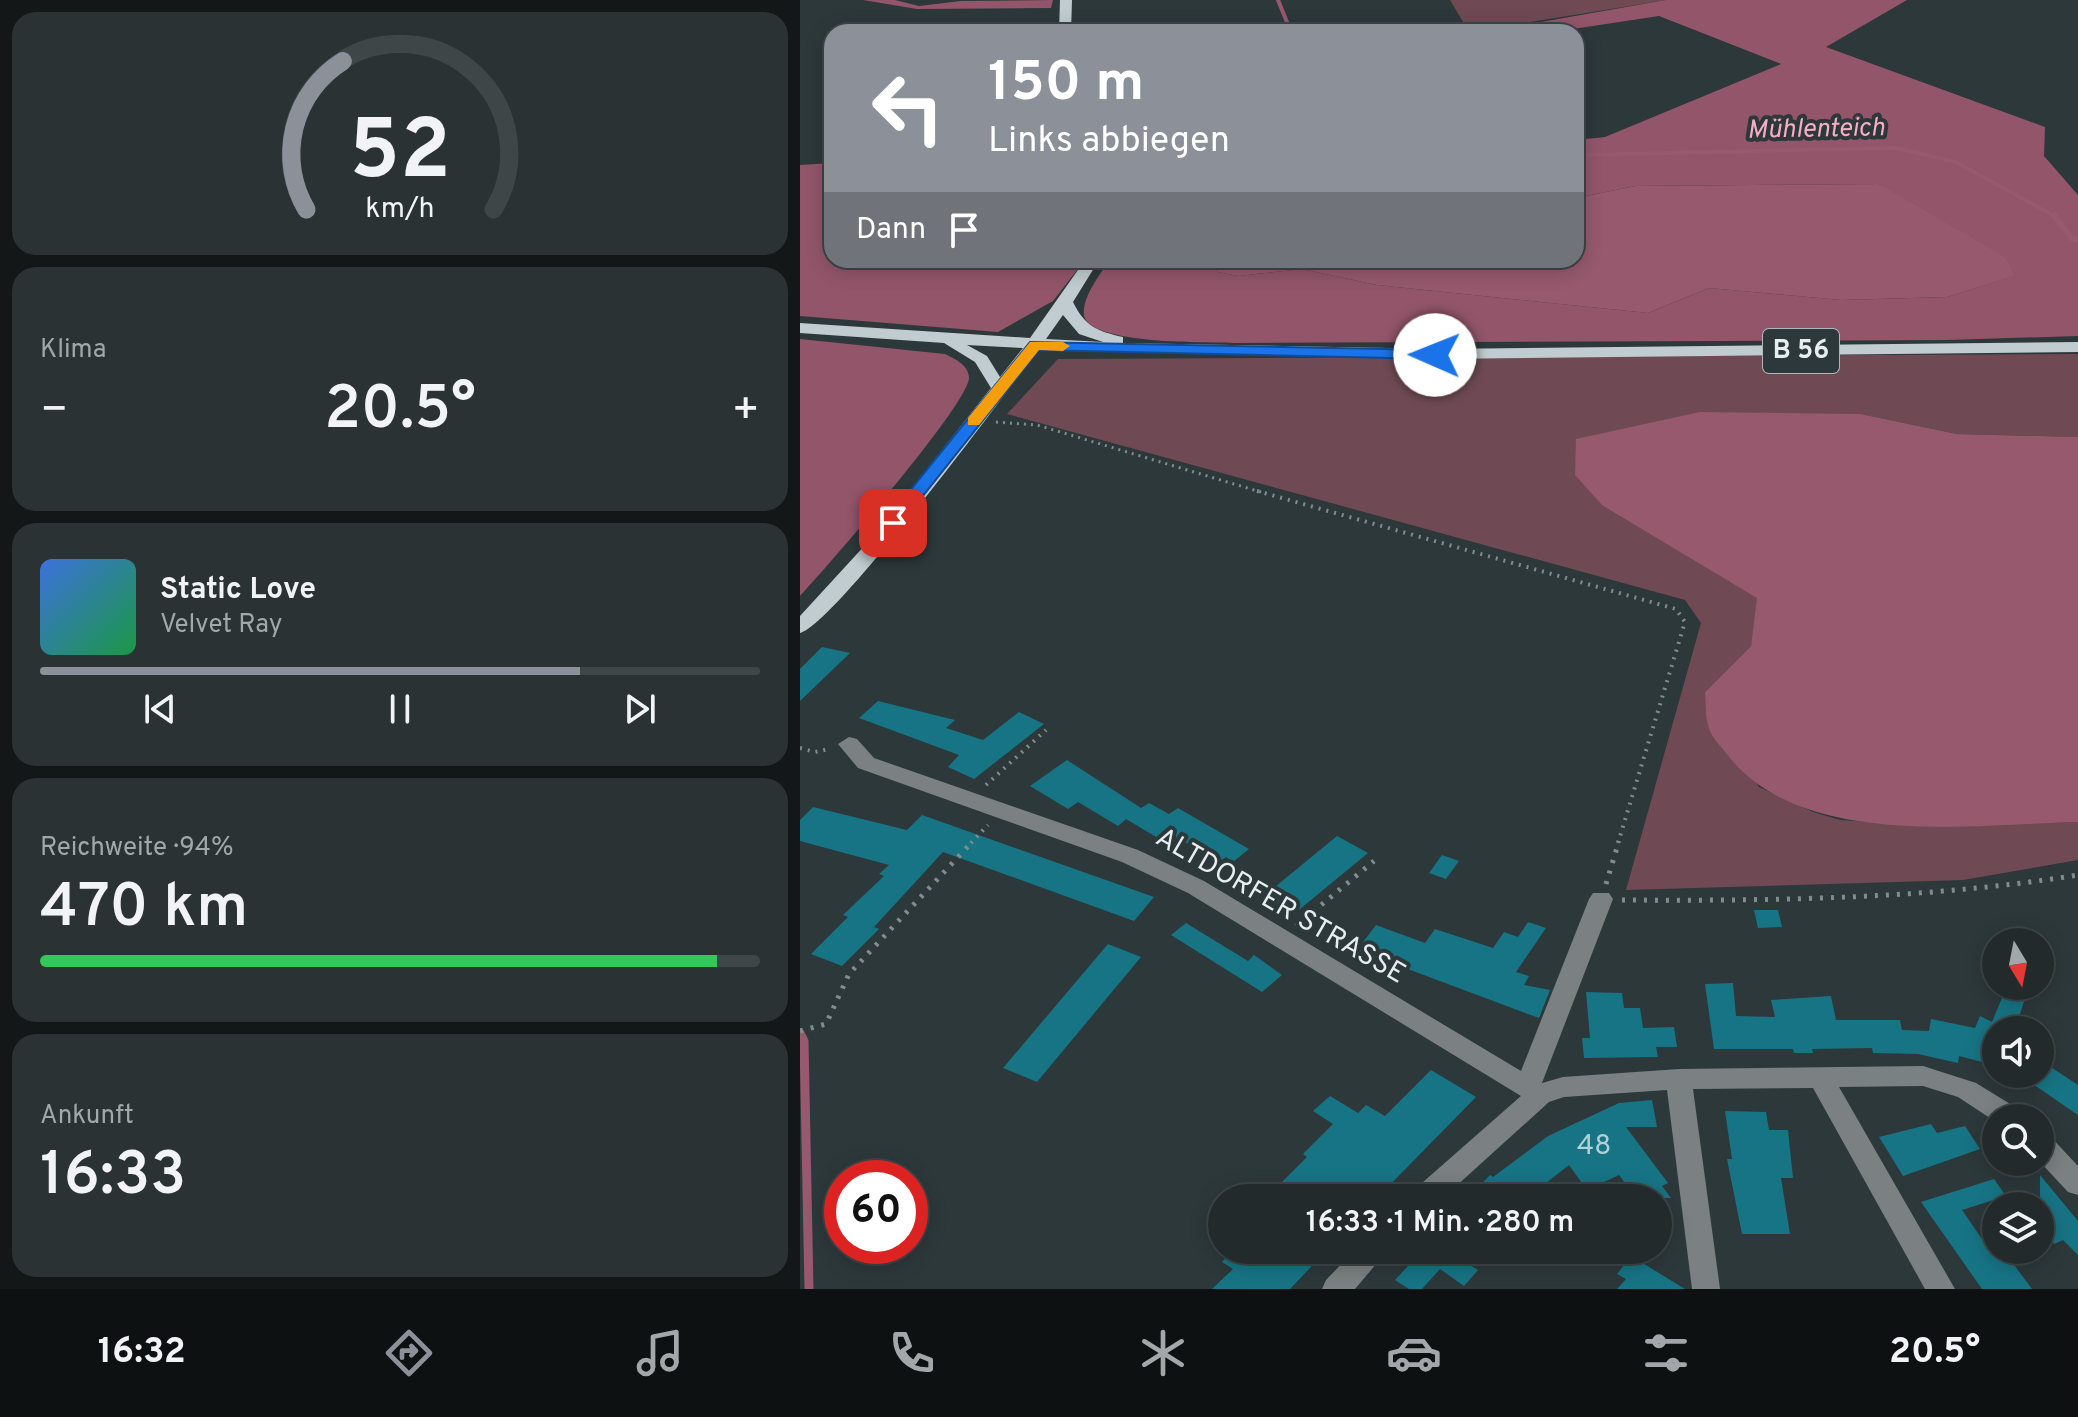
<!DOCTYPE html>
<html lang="de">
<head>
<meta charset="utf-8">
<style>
	body { margin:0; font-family:Overpass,sans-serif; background:#2a3234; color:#f1f3f6; height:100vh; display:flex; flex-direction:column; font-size:30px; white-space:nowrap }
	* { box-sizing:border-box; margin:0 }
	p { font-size:26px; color:#a2a7a9 }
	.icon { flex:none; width:44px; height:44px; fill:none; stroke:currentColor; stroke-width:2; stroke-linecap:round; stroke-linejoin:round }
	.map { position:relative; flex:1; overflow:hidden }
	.side { display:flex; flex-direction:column; gap:12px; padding:12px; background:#131718; width:800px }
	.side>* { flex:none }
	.top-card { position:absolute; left:24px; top:24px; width:760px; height:244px; border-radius:24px; box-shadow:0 4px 20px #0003,0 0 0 2px #3f4648; background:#8c9099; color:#fff; overflow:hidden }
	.needle { width:52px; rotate:170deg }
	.tools { position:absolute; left:1182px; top:928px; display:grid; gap:16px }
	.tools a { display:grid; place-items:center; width:72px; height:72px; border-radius:50%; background:#222a2c; box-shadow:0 4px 20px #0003,0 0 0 2px #3f4648; font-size:40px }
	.speed { position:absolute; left:24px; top:1160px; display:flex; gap:16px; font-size:40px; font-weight:700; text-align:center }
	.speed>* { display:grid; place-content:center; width:104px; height:104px; border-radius:50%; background:#222a2c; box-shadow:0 4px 20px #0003,0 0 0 2px #3f4648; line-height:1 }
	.speed .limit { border:12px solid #d22; background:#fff; color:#111 }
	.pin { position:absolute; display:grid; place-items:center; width:68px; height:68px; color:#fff; margin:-34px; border-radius:16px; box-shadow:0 4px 12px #0006 }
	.me { position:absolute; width:88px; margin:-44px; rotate:271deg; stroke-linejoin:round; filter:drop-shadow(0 0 6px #0008) }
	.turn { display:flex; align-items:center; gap:28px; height:168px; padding:0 32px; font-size:36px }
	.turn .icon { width:104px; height:104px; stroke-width:2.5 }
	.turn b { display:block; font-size:56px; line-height:68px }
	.then { display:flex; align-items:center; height:76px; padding:0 32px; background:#0003; gap:16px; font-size:30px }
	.big { font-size:60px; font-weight:600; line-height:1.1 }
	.side .widget { flex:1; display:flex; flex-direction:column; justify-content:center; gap:12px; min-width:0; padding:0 28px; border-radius:24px; background:#2a3234 }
	.side .dial { align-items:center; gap:0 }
	.dial svg { height:208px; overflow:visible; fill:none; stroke:#3f4648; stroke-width:7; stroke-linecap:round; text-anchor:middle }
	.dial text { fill:#f1f3f6; stroke:none }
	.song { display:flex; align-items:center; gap:24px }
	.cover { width:96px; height:96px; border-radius:12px; background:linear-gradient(135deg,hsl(220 70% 55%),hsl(140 70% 35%)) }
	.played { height:8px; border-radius:4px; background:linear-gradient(90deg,#8c9099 75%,#3f4648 75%) }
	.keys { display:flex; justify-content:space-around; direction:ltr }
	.heat { display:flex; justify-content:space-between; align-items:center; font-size:44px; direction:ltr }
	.charge { height:12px; border-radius:6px; background:linear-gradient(90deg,#34c759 94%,#3f4648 0) }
	.trip { position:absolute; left:408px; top:1184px; width:464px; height:80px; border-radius:40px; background:#222a2c; box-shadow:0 4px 20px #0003,0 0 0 2px #3f4648; font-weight:600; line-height:80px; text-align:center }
	.tab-bar { display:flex; height:128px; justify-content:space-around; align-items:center; background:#0e1112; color:#a2a7a9 }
	.tab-bar .icon { width:56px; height:56px }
	.tab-bar .on { color:#8c9099 }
	.tab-bar b { font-size:36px; color:#f1f3f6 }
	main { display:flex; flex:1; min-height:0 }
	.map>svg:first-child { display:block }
</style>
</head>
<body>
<main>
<section class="side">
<div class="widget dial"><svg viewBox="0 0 100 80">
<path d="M14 69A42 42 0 1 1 86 69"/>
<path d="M14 69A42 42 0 0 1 28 12" stroke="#8c9099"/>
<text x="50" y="56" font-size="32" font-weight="700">52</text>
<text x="50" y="72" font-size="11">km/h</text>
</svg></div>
<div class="widget"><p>Klima</p>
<div class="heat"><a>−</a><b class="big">20.5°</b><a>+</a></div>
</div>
<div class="widget">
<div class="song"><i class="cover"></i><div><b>Static Love</b><p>Velvet Ray</p></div></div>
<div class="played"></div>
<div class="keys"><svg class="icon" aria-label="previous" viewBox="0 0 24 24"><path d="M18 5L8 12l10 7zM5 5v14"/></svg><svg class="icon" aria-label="pause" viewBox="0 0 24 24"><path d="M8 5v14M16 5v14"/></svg><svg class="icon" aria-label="next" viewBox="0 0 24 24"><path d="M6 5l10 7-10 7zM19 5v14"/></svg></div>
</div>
<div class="widget"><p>Reichweite · 94%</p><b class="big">470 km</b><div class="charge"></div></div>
<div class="widget"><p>Ankunft</p><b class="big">16:33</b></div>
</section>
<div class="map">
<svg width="1278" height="1289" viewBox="0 0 1278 1289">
	<rect width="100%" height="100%" fill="#2d383a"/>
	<path fill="#6f4a55" d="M650,0H867L669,32Z
		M1278,354V437L1157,434L1061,414L803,506L958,598L951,646L905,692L959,787L1013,812L1040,820L1120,825L1278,822V860L1163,880L826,890L901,623L885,600L207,414L258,359Z"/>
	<path fill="#925569" d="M63,0H95L119,6L161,1L253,0L251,8L117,9Z
		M866,0H1107L1026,47L1245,127L1244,156L1278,195V336L1148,340L436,343C410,342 288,345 284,315C282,297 300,275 309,260H416L418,272L438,276L502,269L577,285L848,313L909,288L1041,300L1147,297L1214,276L1079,184L836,186L776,198V140L805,137L981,64L859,16L753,32H684Z
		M32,163V260H285L253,301L198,332L0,316V165Z
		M0,339L145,354C155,359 169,365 169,378C168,405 26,568 0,596Z"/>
	<path fill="#96596d" d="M1079,184L1205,257L1215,276L1147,297L1041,300L909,288L848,313L577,285L502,269L438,276L418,272L416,260H776V198L836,186Z
		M900,412L1061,414L1157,434L1278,437V822C1171,824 999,850 926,753C921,746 911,737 909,728C905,717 906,703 905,692L951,646L957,598L803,506L775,475L776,439Z"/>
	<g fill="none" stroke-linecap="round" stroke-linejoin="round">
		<path stroke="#96596d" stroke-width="4" d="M478,0L491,32
			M776,155L1096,148L1156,162L1256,217"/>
		<path stroke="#96596d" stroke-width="6" d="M1254,215L1272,239H1278"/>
		<path stroke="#96596d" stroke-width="9" d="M0,1033L4,1041L9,1289"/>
	</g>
	<path fill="#177485" d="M22,647L50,653L0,701V669Z
		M78,701L155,720L146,728L183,740L219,712L244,724L174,779L148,767L159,755L59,718Z
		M267,760L341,808L349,803L369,814L378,808L449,849L433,862L426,857L419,862L376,837L368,844L326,819L318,826L278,802L268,809L230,786Z
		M13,807L107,830L122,815L354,897L334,921L143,852L74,927L79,929L42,966L11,954L48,917L43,915L84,876L79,874L89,865L0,841V820Z
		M537,836L568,853L494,914L464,896Z
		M642,855L659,861L646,879L629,873Z
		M954,910H978L982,927L958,928Z
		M728,922L746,928L716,972L729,976L724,985L750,990L739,1018L557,950L576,925L625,943L635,929L693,948L704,932L718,937Z
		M386,923L448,961L454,955L482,975L462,992L371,935Z
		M308,944L341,957L237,1082L203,1068Z
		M933,983L936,1016L975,1017L971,1000L1031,996L1036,1020H1100L1102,1030L1129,1031L1131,1019L1175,1028L1180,1016L1192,1022L1207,986H1229L1215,1030H1196V1052L1186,1063L1159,1056L1158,1063L1118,1054L1073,1053L1072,1048L1012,1049L1013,1053H994L993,1049H914L905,984Z
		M786,992L822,993L824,1008H840L843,1028L874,1027L877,1047H856L858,1057L784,1058L782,1038H790Z
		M1240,1060L1278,1085V1115L1218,1074H1240Z
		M631,1070L676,1097L577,1198H536L513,1182L500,1195L481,1183L507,1157L503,1154L533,1124L513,1111L530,1096L558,1113L566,1105L585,1116Z
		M852,1100L857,1127H826L868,1183L862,1186L871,1198H836L819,1175L787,1190L769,1165L727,1198H668L690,1175L693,1177L748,1136L819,1103Z
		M925,1111L966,1112L969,1130H988L993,1178H981L990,1234H942L927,1159H932Z
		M1131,1124L1137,1133L1165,1126L1180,1149L1103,1176L1079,1137Z
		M1240,1175L1278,1221V1255L1263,1240L1254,1244L1240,1226Z
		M1194,1179L1206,1196L1162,1210L1184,1242L1195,1238L1196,1250H1203L1232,1289H1182L1121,1202Z
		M433,1250H527L490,1289H412L433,1269L422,1262Z
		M623,1250H681L668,1264L678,1270L664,1286L640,1269L622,1289H609L595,1280Z
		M831,1256L885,1289H817L826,1279L817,1274Z"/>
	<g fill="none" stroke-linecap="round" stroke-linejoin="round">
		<path stroke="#828c8e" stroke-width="3" stroke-dasharray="2 5" stroke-linecap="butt" d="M196,422L237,425L464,493"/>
		<path stroke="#828c8e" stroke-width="4" stroke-dasharray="2 6" stroke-linecap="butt" d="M457,491L876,609L885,622L818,843
			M0,748L15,752L29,749
			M186,785L246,730
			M171,843L188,825"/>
		<path stroke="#828c8e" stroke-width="5" stroke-dasharray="3 8" stroke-linecap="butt" d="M806,884L819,841
			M822,900C974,901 1128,899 1278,875
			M496,926L574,861
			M0,1031L26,1024L49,974L173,841"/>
		<path fill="#7b8182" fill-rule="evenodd" d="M264,22L268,23V27L123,31L117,28L123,25Z
			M49,737L57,739L74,758L338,850L404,881L721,1071L789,899L793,893H809L813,899L742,1083L763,1077L879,1069L1123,1066L1176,1083L1220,1110L1224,1118H1196V1122L1158,1097L1123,1086L1039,1087L1155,1289H1125L1013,1088L893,1089L920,1289H892L867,1090L764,1097L749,1102L643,1198H610L614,1190L721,1096L388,893L322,862L58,768L38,744Z
			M1240,1133L1250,1136L1278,1166V1195L1268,1192L1240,1162Z
			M555,1250H588L555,1289H522L526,1280Z"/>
		<path fill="#c0cccf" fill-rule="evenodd" d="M260,0H272L271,32H259Z
			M285,260H299L273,302C285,326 296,331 323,337V343L639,349L1278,342V352L639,359L239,348C207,392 35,624 0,633V616L78,531L191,388L175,362L144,343L0,333V323L230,338ZM263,315L279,334L303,342L246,339ZM167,345L223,348L200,377L187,356Z"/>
	</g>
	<path fill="#1a73e8" stroke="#114b97" stroke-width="2" d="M230,342L635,350L643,355L635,359L239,350L99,526H87V519Z"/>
	<path fill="#f59e0b" d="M230,342H263L270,346L263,351L239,350L179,425H168V418Z"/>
	<g text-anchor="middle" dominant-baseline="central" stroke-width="8" stroke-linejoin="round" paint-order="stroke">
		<g font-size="26" font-style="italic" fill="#f8adc5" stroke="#2d383a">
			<text transform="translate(1016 130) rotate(-1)">Mühlenteich</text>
		</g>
		<rect fill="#2d383a" stroke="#afb7b9" stroke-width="2" x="963" y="329" width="76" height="44" rx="6"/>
		<g font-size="26" font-weight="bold" fill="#e7eef0">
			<text x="1001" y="351">B 56</text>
		</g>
		<g font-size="28" fill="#e7eef0" stroke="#2d383a">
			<text transform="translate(480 907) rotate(30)">ALTDORFER STRASSE</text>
		</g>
		<g font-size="28" fill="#b3d0d5">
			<text x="794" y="1147">48</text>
		</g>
	</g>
</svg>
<div class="tools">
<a><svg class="needle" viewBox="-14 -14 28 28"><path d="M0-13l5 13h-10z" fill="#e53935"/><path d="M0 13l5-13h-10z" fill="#a2a7a9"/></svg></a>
<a><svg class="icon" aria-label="sound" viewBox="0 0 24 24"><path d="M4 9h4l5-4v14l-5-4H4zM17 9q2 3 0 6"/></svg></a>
<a><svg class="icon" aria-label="search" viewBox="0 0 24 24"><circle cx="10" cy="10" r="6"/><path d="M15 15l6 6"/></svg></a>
<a><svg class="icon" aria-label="layers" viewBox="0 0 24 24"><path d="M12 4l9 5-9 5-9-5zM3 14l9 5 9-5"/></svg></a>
</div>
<div class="speed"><div class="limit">60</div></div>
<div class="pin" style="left:93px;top:523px;background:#d93025"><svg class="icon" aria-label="arrive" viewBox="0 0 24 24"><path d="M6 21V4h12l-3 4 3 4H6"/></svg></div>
<svg class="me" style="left:635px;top:355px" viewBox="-20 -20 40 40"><circle r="19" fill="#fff"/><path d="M0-13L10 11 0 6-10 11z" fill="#1a73e8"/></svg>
<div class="trip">16:33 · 1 Min. · 280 m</div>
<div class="top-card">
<div class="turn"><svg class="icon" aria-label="left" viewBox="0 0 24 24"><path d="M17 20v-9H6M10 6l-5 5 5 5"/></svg><div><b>150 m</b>Links abbiegen</div></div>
<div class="then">Dann<svg class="icon" aria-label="arrive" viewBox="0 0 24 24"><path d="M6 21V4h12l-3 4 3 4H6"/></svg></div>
</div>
</div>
</main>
<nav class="tab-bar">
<b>16:32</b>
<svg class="icon on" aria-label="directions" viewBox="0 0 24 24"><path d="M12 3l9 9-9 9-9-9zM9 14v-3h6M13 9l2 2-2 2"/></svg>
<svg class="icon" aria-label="music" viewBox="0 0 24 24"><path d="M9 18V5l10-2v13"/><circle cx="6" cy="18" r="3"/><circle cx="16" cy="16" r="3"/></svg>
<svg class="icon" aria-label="phone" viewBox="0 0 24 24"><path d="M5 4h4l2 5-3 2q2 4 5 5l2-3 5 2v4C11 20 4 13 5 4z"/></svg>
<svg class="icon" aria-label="climate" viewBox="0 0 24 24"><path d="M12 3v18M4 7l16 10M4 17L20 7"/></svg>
<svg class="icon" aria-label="car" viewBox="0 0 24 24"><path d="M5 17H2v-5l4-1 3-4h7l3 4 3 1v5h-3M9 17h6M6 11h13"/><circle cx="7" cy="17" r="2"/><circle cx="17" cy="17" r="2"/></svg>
<svg class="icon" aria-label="filters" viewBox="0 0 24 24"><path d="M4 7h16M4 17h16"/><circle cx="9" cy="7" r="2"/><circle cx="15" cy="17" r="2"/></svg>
<b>20.5°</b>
</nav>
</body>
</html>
